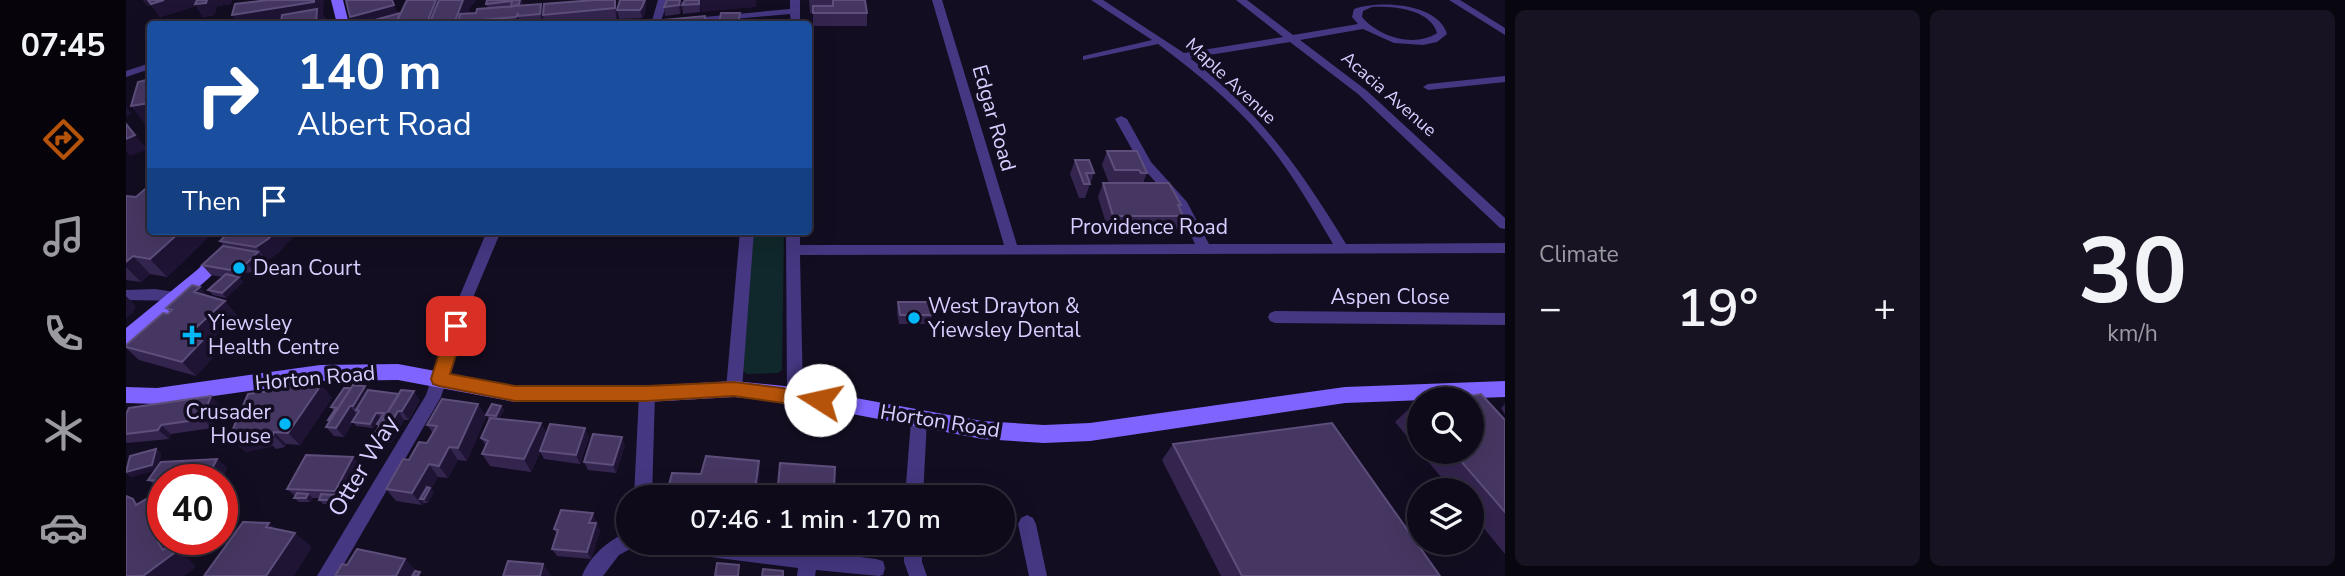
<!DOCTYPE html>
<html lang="en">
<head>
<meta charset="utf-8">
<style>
	body { margin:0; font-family:"Nunito Sans",sans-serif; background:#171322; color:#f1f3f6; height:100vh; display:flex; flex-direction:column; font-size:26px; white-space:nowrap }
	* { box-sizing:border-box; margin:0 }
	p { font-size:23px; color:#9b9aa2 }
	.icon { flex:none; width:38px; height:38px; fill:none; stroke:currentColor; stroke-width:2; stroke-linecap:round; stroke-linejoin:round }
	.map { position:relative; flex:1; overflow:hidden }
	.side { display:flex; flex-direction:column; gap:10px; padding:10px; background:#08060e; width:840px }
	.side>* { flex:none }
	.guide { position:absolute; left:21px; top:21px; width:665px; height:214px; border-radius:7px; box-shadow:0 7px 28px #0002,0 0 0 2px #2e2b38; background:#1a4fa0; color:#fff; overflow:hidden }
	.buttons { position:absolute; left:1281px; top:387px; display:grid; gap:14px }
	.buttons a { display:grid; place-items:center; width:77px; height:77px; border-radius:50%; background:#0e0a19; box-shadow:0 7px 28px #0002,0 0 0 2px #2e2b38; font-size:35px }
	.speed { position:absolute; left:21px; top:464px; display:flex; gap:14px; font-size:35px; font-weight:700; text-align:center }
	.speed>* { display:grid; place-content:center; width:91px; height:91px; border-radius:50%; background:#0e0a19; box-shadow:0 7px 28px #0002,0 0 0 2px #2e2b38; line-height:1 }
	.speed .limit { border:10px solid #d22; background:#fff; color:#111 }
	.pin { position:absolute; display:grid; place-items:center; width:60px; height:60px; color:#fff; margin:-30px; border-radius:14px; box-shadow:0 4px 10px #0006 }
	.me { position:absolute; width:77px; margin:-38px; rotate:280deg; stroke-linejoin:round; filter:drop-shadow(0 0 5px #0008) }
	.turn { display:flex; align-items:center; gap:24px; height:147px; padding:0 35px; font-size:32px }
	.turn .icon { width:91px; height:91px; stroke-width:2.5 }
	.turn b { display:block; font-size:49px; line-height:60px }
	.then { display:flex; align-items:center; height:66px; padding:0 35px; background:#0003; gap:14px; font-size:26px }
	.big { font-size:52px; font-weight:600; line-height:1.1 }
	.side .widget { flex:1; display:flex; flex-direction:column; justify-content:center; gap:10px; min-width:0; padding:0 24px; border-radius:10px; background:#171322 }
	.side .dial { align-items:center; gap:0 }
	.dial b { font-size:91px; line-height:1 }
	.heat { display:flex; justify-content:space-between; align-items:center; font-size:38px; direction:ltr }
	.side .tiles { flex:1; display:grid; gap:10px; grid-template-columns:repeat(2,1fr) }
	.trip { position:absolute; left:490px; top:485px; width:399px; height:70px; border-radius:35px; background:#0e0a19; box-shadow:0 7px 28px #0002,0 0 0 2px #2e2b38; font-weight:600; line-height:70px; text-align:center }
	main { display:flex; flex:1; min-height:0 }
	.tab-bar { display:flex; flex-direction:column; width:126px; justify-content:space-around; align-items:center; background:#06040a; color:#9b9aa2 }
	.tab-bar .icon { width:49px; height:49px }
	.tab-bar .selected { color:#b45309 }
	.tab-bar b { font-size:32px; color:#f1f3f6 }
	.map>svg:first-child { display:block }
</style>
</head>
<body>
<main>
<nav class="tab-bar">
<b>07:45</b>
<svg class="icon selected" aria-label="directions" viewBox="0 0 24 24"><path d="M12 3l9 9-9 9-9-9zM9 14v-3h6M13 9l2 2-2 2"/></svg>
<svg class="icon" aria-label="music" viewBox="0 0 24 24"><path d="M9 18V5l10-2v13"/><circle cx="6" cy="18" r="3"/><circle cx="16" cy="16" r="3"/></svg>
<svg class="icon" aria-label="phone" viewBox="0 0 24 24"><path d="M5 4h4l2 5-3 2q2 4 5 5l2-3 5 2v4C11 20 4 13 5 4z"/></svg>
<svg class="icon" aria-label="climate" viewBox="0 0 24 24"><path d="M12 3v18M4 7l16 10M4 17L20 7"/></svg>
<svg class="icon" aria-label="car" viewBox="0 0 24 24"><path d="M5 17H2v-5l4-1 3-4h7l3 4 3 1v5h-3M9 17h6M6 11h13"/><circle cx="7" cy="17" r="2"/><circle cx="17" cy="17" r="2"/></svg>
</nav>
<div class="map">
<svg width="1379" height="576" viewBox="0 0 1379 576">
	<rect width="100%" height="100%" fill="#130d21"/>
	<path fill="#10282b" d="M626,231H658L656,370L652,373L621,374L616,370Z"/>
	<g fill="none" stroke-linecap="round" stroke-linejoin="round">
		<path fill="#453781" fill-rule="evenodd" d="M532,0H542L535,21L664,9V0H674V24H665L664,14L554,24H525Z
			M806,0H816L891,245L1069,244L1052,207L1016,167L989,119L995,116L1001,119L1025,162L1061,202L1083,244H1207C1185,207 1164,169 1136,137C1106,101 1069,72 1032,44L957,60V56L1026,40L965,0H977L1058,53L1157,37L1110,0H1121L1167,35L1232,24L1226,17L1228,9C1253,0 1312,3 1321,34L1311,42L1297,45L1268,43L1237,29L1174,40L1240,90L1379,218V229L1374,228L1232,94L1164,42L1064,58C1136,115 1173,167 1220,244L1379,243V253L674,255L677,395L675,400L669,402L663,400L661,395L660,231H674V245H878ZM1246,7C1267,6 1304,9 1311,33C1288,48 1253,37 1236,17L1237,11Z
			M1323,0H1334L1379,28V35Z
			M24,63V69L0,77V71Z
			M1379,76V82L1302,90L1297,87L1302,84Z
			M361,231H375L346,300L315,397L211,576H191L300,395L332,300Z
			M614,231H628L616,389L614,394L608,396L602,394L600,389Z
			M29,289L55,293L57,297L55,301L0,300V290Z
			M1149,311L1379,313V325L1149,323L1144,321L1142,317L1144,313Z
			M521,387L527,389L529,394L526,497H508L513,394L515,389Z
			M793,413L799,415L801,420L797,497H779L785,420L787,415Z
			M901,515L907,518L910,524L921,576H903L892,524L895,518Z
			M502,532V542H510L508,547L493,555L477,576H456C464,556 482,540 502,532Z
			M528,542H615L750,559L757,561L759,568L757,575L753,576L690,570L689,576H671L672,568L537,551L531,548Z
			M778,542H796V562L801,576H783L778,562Z"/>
		<path fill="#8064ff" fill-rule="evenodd" d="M205,0H217L223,24H211Z
			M111,231H129L83,278L7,344L0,346V328L71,270Z
			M272,364L389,386H521L608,381L669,387L856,421L918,425L964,423L1219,387L1379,381V397L1219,403L964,441L918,443L856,439L669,403L608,397L521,402H389L272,380L194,381L31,404L0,403V387L31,388L194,365Z"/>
	</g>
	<path fill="#34254f" d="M15,0H106L105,4L91,6L88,15L77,17L70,6L34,17L25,5L22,6L17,0Z
		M281,0H349L344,7L342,14L350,13L362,8L360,4L396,0L397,5L415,4L417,12L489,0L491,11V21L458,24H420L418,20V24H228L274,14Z
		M519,0L520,8L518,16L516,18L493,19L491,10Z
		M541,0H555L556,6L554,14L539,16L538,7Z
		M574,0V12L557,14L556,5Z
		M683,0H739L741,13V26H687V13H684Z
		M579,16L580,24H537Z
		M981,151L1021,173L1017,183L1055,205L1053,208L1057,216L1050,230H982L972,197L977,183H983L976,165Z
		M949,160L968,173L959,198H953L944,174Z
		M0,196L24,231H89L41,277L24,274L15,282L0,280Z
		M104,231H177L175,233L169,232L170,234L153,252L141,261H138L128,272L118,273L113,278L117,282L100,298L87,295L82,290L97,277L85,275L76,265L98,246L94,241Z
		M82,297L111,315L80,345L89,355L70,376L13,360L0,348V345L44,312L40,308Z
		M772,302L806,315L804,324H773L771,312Z
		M195,385L206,398L174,445L160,444L159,447L150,449L147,446L120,452L103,438Z
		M239,386L242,390L294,400L283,420H278L265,443L256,442L249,433L253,427L251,424L256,417H254L247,428L230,426L227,422L218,437L208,436L200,427L204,422L202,420L208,411L205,407L225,388Z
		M352,404L360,417L341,461L332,460L322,478L312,477L305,489L308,492L302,503H298L296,505L270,501L260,489L283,460L301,443L307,433L301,425Z
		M1293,404V451L1269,422L1287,405Z
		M1379,404V415L1375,408Z
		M94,405L86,428L45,434L43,439L1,443L0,442V414Z
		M375,406L378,410L373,419L415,423L420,433L463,437L454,464L418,459L414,452L405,472L364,466L356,454L360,446L355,438L363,419L360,415Z
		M1379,420V554L1346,514V490H1326L1294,452H1346Z
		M1047,444L1314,576H1095L1036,460Z
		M499,445L490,473L462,470L458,462Z
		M30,449L35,454L33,466L91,459L101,468L95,480H37V488H33L22,480L29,470L5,477L0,473Z
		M235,466L218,500L212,499L210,504H197L193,500V498H187L184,502H173L168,498L169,496L161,489Z
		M471,521L470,523L474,531L465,559L431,556L426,549L431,534L428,529Z"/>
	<path fill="#201435" d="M18,0H22L25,5L22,6Z
		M22,0H106L105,4L91,6L88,15L77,17L70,6L34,17Z
		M161,0H198L197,13L200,19V24H112L106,15Z
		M266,0L275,20L274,23L267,24H228L224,17Z
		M310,0H348L349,2L344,7L339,22H332L333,24H303L302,20Z
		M394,0H396L397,6L392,16L394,24H392L385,7Z
		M489,0L491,11V21L489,8Z
		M519,0L520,8L518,16L516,18L514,10Z
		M554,0H555L556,6L554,14L553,5Z
		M574,0H630V7L575,12Z
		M415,4L418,15H417L418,24H417L414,14Z
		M24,100V123L19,124L5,106Z
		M0,105L5,114L0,116Z
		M9,135L21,149L4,156L0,151V139Z
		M55,231H89L41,277L24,259Z
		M150,231H168L170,234L153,252L141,261L130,247Z
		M132,252L139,261L128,272L121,263Z
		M7,256L24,274L15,282L0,267V262Z
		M111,263L118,273L113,278L117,282L100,298L96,293L112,278L104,270Z
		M74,287L86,301L68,292Z
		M0,296L10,306L7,313L0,318Z
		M99,301L111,315L80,345L89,355L70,376L56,362L61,336Z
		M195,385L206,398L174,445L162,433Z
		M239,386L246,395L233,411L230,410L234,415L227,406Z
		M288,391L294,400L283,420L276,411Z
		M85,396L94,405L86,428L76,419Z
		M352,404L360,417L341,461L332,448Z
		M224,406L231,415L218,437L210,428L211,421Z
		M375,406L378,410L373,420L370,416Z
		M272,411L278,420L265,443L258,435Z
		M250,413L254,417L247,428L244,424Z
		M415,423L421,435L405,472L398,459Z
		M35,425L45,434L43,439L32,430Z
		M459,428L463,437L454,464L450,455Z
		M148,432L160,444L159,447L147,435Z
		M138,433L137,436L147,446L120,452L106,440Z
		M496,437L499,445L490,473L487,465Z
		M323,447L332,460L322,478L313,466Z
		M30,449L35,454L32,470L5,477L0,472Z
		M227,457L235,466L218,500L209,491Z
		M91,459L101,468L95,480H80Z
		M633,461L634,473L631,497H628Z
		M303,464L312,477L305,489L308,492L302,503L298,499H294L298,503L296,505L286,493Z
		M182,494L187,498L184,502L180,498Z
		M208,495L212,499L210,504L206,500Z
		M7,499L28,514L20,499L37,511V527L10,505Z
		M467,513L474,531L465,559L461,552L463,523Z
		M143,523L161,537L140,527Z
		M169,533L186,547L168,576H140Z
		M37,539H57L63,549L56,555L64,560L70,567L58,576H17L37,550L32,542Z
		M279,559L293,573L292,576H270Z
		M417,564L425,575L424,576H414Z"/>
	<path fill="#463762" stroke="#5d4e7b" stroke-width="2" d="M22,0H38L25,4Z
		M71,0H81L80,3L69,4Z
		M142,0H188V2L106,15L109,4Z
		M220,0H266L268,5L224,17Z
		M281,0H310L302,20L270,23Z
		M313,0H337L329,21L311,24H303Z
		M361,0H394L393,4L385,7L386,1L360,4Z
		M468,0H489V8L417,15L418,4Z
		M494,0H519L516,7L514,10H491Z
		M541,0H554L553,5L538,7Z
		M559,0H573V4L556,5Z
		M707,0H739L741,13H687V6H707Z
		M415,4L414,14L392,16V13L390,17L332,22L334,14L350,13L351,9Z
		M191,9L190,24H141L155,22L156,15Z
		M274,13L270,23V24H238V23Z
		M595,13H614L612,24H593Z
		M579,16V21L537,24L538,20Z
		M24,79V100L23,103L5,106L12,82Z
		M0,124L9,135L0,139Z
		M981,151H1011L1021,173H1015L1013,170H989Z
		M949,160H963L968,173H960L964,184H958Z
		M977,183H1043L1055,205H1052L1057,216H987Z
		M24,185V231H55L24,259L7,256L0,262V196L10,197Z
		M104,231H150L142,239L130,247L94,241Z
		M97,246L132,252L121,263H111L104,270L76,265Z
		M100,274L113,277L96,293L82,290Z
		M66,285L74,287L68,292L99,301L61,336L76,341L56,362L0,347V345L37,313L42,314L46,310L40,308Z
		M772,302H804L806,315H774Z
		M195,385L162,433L148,432L147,435L137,436L138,433L106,440L107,437L103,438L122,394L151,390L152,387Z
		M227,385L239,386L227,406H224L210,428L200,427Z
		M218,388H225L204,420H202L210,408L205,407Z
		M242,390L273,394L254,425L251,424L258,413H250L244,424L226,422L233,411L230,410Z
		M275,390L288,391L276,411H272L258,435L249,433Z
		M1355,394L1379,420V512L1327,452H1346V399H1327Z
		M85,396L76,419L35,425L32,430L0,434V414L3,408Z
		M316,399L352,404L332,448L323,447L313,466L303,464L286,493L260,489L277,459L283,460L293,442L301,443L311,426L301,425Z
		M366,404L375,406L370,416L360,415Z
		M1293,404V413L1287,405Z
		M364,418L415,423L398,459L356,454L362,441L355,438Z
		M1206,423L1314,576H1116L1047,444Z
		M424,424L459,428L450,455L414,451Z
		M467,434L496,437L487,465L458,462Z
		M30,449L26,465L0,472L4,456Z
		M180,455L227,457L209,491L161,489Z
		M580,456L633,461L628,497H540L546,473L575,474Z
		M91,459L80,480H37V481L22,480L35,462Z
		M654,463L709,467L708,488L737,491V497H651Z
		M301,487L304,488L298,499H294Z
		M171,493L182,494L180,498H168Z
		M195,494L208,495L206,500H193Z
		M0,496L7,499L10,505L20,499L37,527V538L32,542L37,550L42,546L48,553L17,576H0Z
		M435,510L467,513L463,523H470L461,552L426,549L432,530L428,529Z
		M117,522L143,523L140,527L169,533L140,576H78Z
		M231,549L279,559L270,576H209L216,564L221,565Z
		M382,561L417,564L414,576H377Z
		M591,563L613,565L612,576H589Z
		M637,569L657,571V576H636Z
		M289,571L294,572L292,576H286Z"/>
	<path fill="#b45309" stroke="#753606" stroke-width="2" d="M330,320L336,322L339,326L324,374L389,386H521L608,382L694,393L700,395L703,400L700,406L694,408L608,396L521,401H389L313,386L307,384L305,379L322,326L324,322Z"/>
	<g fill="#00b7f8" stroke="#130d21" stroke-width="2.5">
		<circle cx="113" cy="268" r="7"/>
		<circle cx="788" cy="318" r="7"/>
		<path d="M62.5 324.5h7v7h7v7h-7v7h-7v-7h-7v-7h7z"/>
		<circle cx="159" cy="424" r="7"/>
	</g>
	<g text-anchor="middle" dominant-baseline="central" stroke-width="7" stroke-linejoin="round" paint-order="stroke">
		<g font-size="18" fill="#dacdff" stroke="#130d21">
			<text transform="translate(1105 81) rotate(43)">Maple Avenue</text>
			<text transform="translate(1263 94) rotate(41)">Acacia Avenue</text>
		</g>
		<g font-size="21" fill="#dacdff" stroke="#130d21">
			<text transform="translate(868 118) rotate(74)">Edgar Road</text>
			<text x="1023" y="227">Providence Road</text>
			<text x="1264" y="297">Aspen Close</text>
			<text transform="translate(189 378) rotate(-5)">Horton Road</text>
			<text transform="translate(814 421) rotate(9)">Horton Road</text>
		</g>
		<g font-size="21" fill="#dacdff" stroke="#130d21" text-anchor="start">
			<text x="127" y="268">Dean Court</text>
			<text x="802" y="306">West Drayton &amp;<tspan x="802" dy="24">Yiewsley Dental</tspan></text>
			<text x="82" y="323">Yiewsley<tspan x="82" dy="24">Health Centre</tspan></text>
			<text x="145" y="412" text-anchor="end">Crusader<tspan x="145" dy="24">House</tspan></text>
		</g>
		<g font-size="24" fill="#dacdff" stroke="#130d21">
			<text transform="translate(237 466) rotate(-59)">Otter Way</text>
		</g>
	</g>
</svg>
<div class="buttons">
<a><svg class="icon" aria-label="search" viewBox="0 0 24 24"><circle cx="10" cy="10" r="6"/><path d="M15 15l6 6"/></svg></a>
<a><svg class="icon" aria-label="layers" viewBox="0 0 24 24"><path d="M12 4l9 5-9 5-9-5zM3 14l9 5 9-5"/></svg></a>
</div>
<div class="speed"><div class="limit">40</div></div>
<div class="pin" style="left:330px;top:326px;background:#d93025"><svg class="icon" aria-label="arrive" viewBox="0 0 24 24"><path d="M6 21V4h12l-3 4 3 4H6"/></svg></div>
<svg class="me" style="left:694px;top:400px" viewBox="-20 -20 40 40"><circle r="19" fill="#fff"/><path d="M0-13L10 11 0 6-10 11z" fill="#b45309"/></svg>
<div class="trip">07:46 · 1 min · 170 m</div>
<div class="guide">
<div class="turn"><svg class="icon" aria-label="right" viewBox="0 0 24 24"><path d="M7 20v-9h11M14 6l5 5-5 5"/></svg><div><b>140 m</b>Albert Road</div></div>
<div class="then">Then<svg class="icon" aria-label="arrive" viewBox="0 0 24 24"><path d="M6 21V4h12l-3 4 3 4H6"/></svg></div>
</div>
</div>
<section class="side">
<div class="tiles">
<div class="widget"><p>Climate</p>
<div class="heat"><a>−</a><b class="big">19°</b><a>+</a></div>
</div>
<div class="widget dial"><b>30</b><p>km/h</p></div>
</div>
</section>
</main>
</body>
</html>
